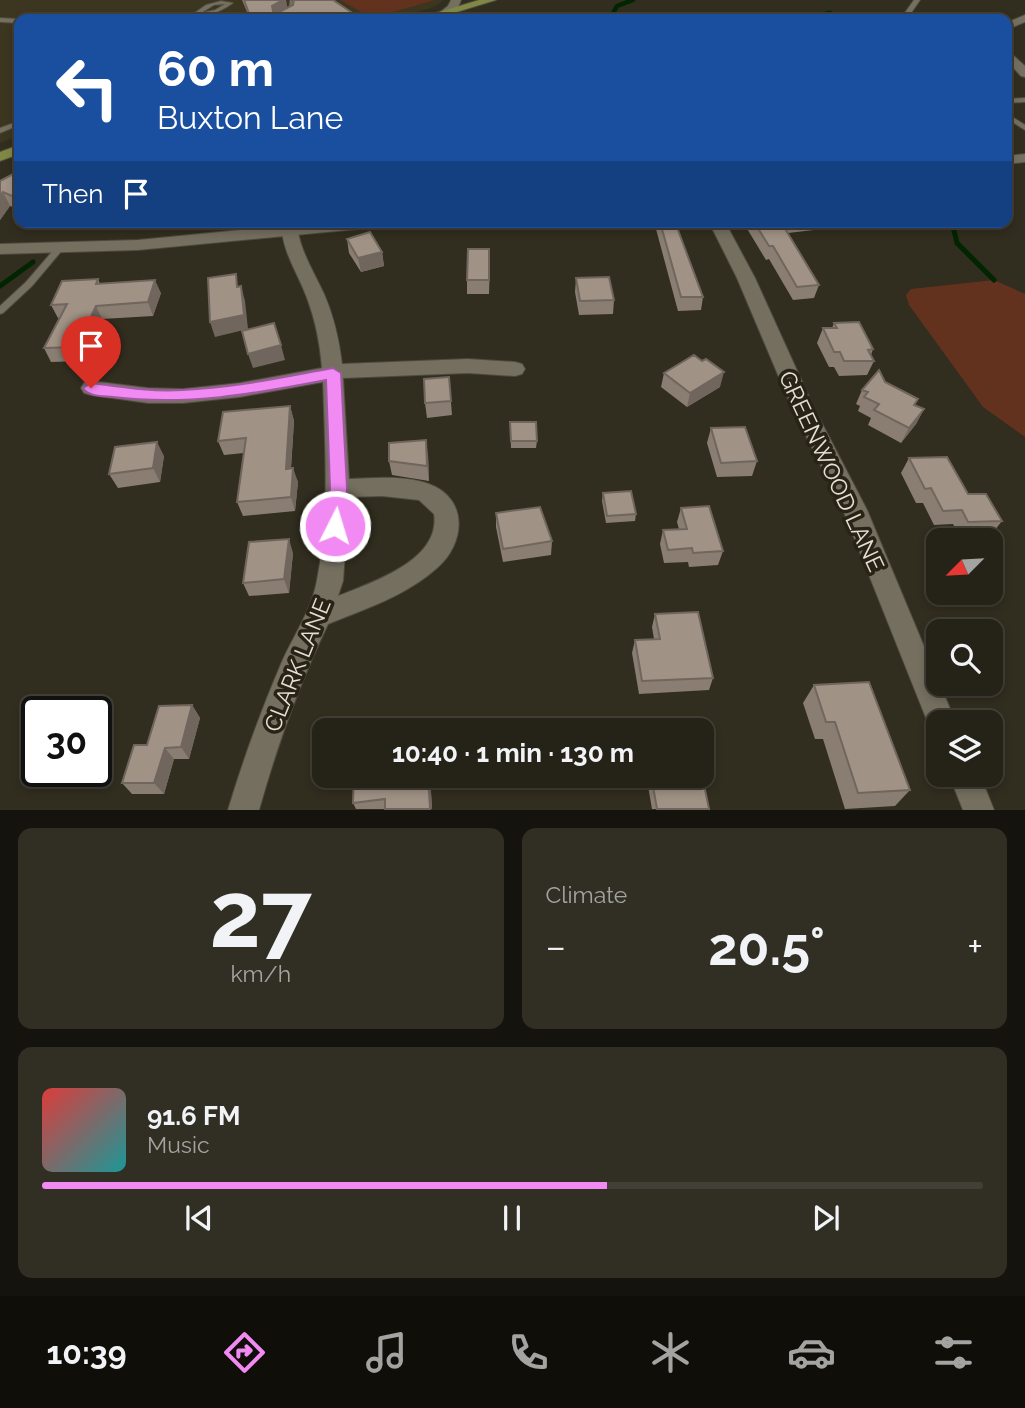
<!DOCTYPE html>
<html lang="en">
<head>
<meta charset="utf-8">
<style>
	body { margin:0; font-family:Raleway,sans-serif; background:#312f24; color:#f1f3f6; height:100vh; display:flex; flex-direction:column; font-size:26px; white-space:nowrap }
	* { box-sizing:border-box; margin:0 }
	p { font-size:23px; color:#a3a4a1 }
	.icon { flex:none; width:38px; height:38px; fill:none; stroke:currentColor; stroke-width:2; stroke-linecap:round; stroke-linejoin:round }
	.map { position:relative; height:810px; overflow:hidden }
	.sheet { display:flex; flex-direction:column; gap:18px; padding:18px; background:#14130d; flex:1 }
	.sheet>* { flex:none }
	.banner { position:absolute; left:14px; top:14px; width:998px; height:214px; border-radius:14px; box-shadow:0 4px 10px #0003,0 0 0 2px #423f36; background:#1a4fa0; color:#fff; overflow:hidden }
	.needle { width:46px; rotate:246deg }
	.controls { position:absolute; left:926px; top:528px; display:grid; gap:14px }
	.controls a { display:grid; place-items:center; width:77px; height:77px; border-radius:14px; background:#252217; box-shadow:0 4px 10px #0003,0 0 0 2px #423f36; font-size:35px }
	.speed { position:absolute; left:21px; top:696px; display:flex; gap:14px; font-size:35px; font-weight:700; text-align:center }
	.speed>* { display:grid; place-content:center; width:91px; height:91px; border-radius:50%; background:#252217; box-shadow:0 4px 10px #0003,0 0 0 2px #423f36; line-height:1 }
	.speed .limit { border:4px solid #111; border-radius:10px; background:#fff; color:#111 }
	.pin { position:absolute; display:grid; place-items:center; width:60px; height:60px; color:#fff; margin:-72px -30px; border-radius:50% 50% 50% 0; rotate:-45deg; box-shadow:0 0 7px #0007 }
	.pin .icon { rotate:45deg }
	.me { position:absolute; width:77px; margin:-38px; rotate:5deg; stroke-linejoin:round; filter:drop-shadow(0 0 5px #0008) }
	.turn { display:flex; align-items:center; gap:24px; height:147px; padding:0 28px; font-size:32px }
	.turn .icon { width:91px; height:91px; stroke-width:2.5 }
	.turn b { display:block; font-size:49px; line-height:60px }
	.then { display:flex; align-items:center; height:66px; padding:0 28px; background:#0003; gap:14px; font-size:26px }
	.big { font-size:52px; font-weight:700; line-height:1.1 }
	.sheet .card { flex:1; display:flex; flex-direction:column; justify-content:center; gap:10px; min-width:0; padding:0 24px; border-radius:14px; background:#312f24 }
	.sheet .dial { align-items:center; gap:0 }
	.dial b { font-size:91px; line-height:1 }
	.song { display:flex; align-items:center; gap:21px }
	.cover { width:84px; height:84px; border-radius:10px; background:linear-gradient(135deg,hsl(0 70% 55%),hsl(180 70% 35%)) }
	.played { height:7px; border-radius:4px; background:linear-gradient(90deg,#f28af3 60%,#423f36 60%) }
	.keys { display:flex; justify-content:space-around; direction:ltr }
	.heat { display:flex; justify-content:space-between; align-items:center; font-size:38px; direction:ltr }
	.sheet .tiles { flex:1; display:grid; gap:18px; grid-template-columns:1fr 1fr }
	.card:last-child { grid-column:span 2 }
	.trip { position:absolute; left:312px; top:718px; width:402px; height:70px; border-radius:14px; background:#252217; box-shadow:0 4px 10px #0003,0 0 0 2px #423f36; font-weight:700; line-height:70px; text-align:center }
	.dock { display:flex; height:112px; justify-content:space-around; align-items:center; background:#0f0e09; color:#a3a4a1 }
	.dock .icon { width:49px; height:49px }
	.dock .on { color:#f28af3 }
	.dock b { font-size:32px; color:#f1f3f6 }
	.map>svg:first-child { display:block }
</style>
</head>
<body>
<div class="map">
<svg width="1025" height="810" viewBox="0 0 1025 810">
	<rect width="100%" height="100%" fill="#312d1f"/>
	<path fill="#3c3520" d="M0,0H444L434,7L392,19H19V135L0,143Z"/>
	<path fill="#62321f" d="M340,0H435L372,18Z
		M994,280L1025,294V437L983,407L909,305L906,295L911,289Z"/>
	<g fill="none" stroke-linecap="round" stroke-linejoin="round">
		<path stroke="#002500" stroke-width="4.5" d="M610,19L617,6L633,0
			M817,19L820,15L830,13"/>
		<path stroke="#002500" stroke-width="5" d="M952,222L957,243L994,280
			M0,286L33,262"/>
		<g stroke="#4e4a3e" stroke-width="2">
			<path id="service" d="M290,0L295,1L294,13L282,19H275L289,11Z
				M914,0H920L911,13L938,19L909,16L907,18H903L902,17Z
				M221,1L233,3C217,15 194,20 174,19L193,14L206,5ZM225,4L215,10L201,13L214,5Z
				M0,18L19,19V23L0,22Z
				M1025,98V102L1006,103V99Z
				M1006,113L1025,125V130L1006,118Z
				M19,121V125L0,133V128Z
				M60,245L64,248L32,286L3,313L0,314V306L26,282L57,246Z"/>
		</g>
		<g stroke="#4e4a3e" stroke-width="2">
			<path id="minor" d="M1025,15V22L1006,30V23Z
				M1006,49L1025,66V77L1021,76L1006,60Z
				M709,222H725L755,278L814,408L867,510L956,723H938V736L932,733L843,510L792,408L737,278Z
				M290,227L298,232C302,254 315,274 324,294C334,317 339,339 342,364L468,359L515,362L522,364L525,369L522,374L515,376L468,373L343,378L349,479C374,478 405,475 429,484C469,499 465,543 438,567C408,595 365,609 328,624C299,684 277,746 259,810H228C243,760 261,711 281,664C293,636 312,610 317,580C330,515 325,448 323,382L240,397L183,403H148L91,395L84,393L81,388L84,383L91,381L148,388L183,389L240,383L322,368C320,344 316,322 307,298C299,276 285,256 282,232ZM382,496L419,500L434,514C441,560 373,582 338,596L343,581L349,497Z
				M949,775H980L994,810H963Z"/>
		</g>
		<g stroke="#4e4a3e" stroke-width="2">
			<path id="secondary" d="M451,0H461C458,9 452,18 441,15L439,13L448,6Z
				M1025,154V162L1006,164V156Z
				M324,222H387L379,227L138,250L0,254V244L138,240Z"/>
		</g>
		<g stroke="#4e4a3e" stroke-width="2">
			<path id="primary" d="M479,0H496L434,19H416Z
				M19,145V154L0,161V152Z"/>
		</g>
		<use href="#service" fill="#746f5f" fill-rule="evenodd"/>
		<use href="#minor" fill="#746f5f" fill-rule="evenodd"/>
		<use href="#secondary" fill="#746f5f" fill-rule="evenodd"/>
		<use href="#primary" fill="#7f8845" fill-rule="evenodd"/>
	</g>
	<path fill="#8a7e72" d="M242,0H286L287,8L352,19H250Z
		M19,171V209L10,206L0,220V181Z
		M34,222H73L68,229L37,230Z
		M657,222H675L703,297L701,310L678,311L656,229Z
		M743,222H838L816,224L814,230L788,233L819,285L814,298L793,300L769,259L766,260Z
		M866,222H902L900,228L873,230Z
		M347,239L382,252L384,266L361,272L349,253Z
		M490,263L489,294H467V280Z
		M576,278L614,300L613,314L579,315L575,292Z
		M98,279L100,284L161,293L153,316L102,319L84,361L51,362L44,348L60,318H58L51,305Z
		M834,323L873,349L871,355L874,361L867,375L839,376L834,367H829L817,343L823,328H832Z
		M664,373L720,387L687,407L661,387Z
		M449,377L452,415L427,418L425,403Z
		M885,382L918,399L915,405L924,409L916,424L901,443L868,425L871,418L858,411L860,406L856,404L862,390Z
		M290,406L294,421L291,468L298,482L295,511L243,516L237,502L244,453L224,455L218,441Z
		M510,422L537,441L536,448H511Z
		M711,428L757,461L752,476L717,477L707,443Z
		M428,455L429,481L392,475L389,461Z
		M164,456L160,482L118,488L109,474Z
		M909,458L968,494L1002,521L991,535L959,536L953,524L934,525L923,503H916L901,473Z
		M603,493L636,514L635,521L606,523L602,501Z
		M681,508L723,551L718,565L689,567L688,562L664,563L660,544L663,530L679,529L677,522Z
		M496,513L552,541L551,555L503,562L496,527Z
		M293,553L289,593L249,596L243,583Z
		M655,614L713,678L709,690L639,694L632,653L635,640L654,639L652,627Z
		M814,685L910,790L895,806L845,809L823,739H815L803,703Z
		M192,705L200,718L189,759H174L164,794H132L122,783L147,745Z
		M430,775L432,809H356L353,803Z
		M628,775H702L709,809H652L647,780L629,781Z"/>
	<path fill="#70665d" d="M283,0H286L287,9L274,17L272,6Z
		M351,12L352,19H324Z
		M3,192L10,206L0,220V197Z
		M65,222H73L68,229Z
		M382,252L384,266L361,272L358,258Z
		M155,280L161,293L153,316L148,302Z
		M241,286L245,301L248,329L215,337L210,322Z
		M96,306L102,319L84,361L77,347Z
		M281,345L285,360L253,368L248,354Z
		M724,372L720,387L687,407L690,393Z
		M290,406L294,421L290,483L286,469Z
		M924,409L916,424L901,443L909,428Z
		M426,440L428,455L429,481L427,466Z
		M157,442L164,456L160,482L153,468Z
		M293,468L298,482L295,511L291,497Z
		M289,539L293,553L289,593L284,579Z
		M192,705L200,718L189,759L181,747Z
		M165,748L174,759L164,794L154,783Z
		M428,775H430L432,809H430Z"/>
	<path fill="#a09285" stroke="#70665d" stroke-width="2" d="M244,0H283L272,6L273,11H281L293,5L294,0H333L351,12L324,19H251Z
		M170,17V19H151Z
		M19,171V199L3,192L0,197V181Z
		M660,222H675L703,297H681Z
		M754,222H781L819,285L797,287L773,246H769Z
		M370,232L382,252L358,258L347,239Z
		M468,249H489V280H467Z
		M236,274L237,287L241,286L244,315L210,322L208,278Z
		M609,277L614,300L580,301L576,278Z
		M98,279L96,284L155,280L148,302L96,306L77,347L44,348L67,304L51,305L62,281Z
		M859,322L873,349L868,350L874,361H844L840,352H834L823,328H837L834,323Z
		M274,323L281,345L248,354L242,331Z
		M694,355L702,361L706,359L724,372L690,393L664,373Z
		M879,370L885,382L918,399L914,405L924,409L909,428L874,410L879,404L864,397L868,392L862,390Z
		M449,377L451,401L425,403L424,379Z
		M290,406L286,469L293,468L291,497L237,502L246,438L218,441L223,412Z
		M510,422H536L537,441H511Z
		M745,427L757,461L721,463L711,428Z
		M426,440L427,466L389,461V443Z
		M157,442L153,468L109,474L115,447Z
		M947,457L968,494H986L1002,521L968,522L962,510L943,511L931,488L925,489L909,458Z
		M631,491L636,514L607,516L603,493Z
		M709,506L723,551L693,553L692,548L668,550L663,530L687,529L681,508Z
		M540,507L552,541L503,549L496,513Z
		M289,539L284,579L243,583L249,542Z
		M698,612L713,678L642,681L635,640L660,639L655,614Z
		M869,682L910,790L858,793L835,722H826L814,685Z
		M192,705L181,747L165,748L154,783H122L134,745H147L159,706Z
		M354,775H428L430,809H385V799L353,803Z
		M651,775H702L709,809H657Z"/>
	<path fill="#f28af3" stroke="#9d5a9e" stroke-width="2" d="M333,368L341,373L347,488L344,526L341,531L335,533L329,531L326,526L330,488L326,380C254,394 186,406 113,397C103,396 89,397 83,388L91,383C121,387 152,392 183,390C234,388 283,377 333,368Z"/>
	<g text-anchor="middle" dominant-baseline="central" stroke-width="7" stroke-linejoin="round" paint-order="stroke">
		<g font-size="23" fill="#e3e0d7" stroke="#282315">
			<text transform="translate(832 471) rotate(65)">GREENWOOD LANE</text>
			<text transform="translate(297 665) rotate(-68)">CLARK LANE</text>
		</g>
	</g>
</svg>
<div class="controls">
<a><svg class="needle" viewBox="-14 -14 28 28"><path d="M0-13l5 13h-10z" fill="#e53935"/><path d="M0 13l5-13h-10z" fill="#a3a4a1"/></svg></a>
<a><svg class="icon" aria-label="search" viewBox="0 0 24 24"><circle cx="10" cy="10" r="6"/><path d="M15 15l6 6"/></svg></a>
<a><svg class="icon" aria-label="layers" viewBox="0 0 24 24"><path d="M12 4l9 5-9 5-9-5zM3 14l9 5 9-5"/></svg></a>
</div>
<div class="speed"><div class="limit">30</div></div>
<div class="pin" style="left:91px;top:388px;background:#d93025"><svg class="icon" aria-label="arrive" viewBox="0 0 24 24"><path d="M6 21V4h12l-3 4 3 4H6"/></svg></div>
<svg class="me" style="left:335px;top:526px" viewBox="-20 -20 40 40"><circle r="17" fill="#f28af3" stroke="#fff" stroke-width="3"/><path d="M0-11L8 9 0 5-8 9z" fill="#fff"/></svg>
<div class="trip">10:40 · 1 min · 130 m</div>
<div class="banner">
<div class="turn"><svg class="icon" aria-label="left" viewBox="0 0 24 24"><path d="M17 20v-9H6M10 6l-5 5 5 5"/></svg><div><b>60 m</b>Buxton Lane</div></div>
<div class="then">Then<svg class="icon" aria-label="arrive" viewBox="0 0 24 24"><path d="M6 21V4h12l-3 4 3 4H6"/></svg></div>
</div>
</div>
<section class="sheet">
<div class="tiles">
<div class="card dial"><b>27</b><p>km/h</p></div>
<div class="card"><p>Climate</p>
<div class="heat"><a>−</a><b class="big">20.5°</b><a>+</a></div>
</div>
<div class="card">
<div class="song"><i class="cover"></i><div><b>91.6 FM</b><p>Music</p></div></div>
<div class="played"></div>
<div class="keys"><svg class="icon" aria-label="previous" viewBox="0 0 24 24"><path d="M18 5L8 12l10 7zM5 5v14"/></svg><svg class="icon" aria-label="pause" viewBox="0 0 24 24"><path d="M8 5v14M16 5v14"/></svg><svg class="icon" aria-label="next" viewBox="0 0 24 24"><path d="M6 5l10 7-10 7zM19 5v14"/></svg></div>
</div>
</div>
</section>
<nav class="dock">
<b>10:39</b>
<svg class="icon on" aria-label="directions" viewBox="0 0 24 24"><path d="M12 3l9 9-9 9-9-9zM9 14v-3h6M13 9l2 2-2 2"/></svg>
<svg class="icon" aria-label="music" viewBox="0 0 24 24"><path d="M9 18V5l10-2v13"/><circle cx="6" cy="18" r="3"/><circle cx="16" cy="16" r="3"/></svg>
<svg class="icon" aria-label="phone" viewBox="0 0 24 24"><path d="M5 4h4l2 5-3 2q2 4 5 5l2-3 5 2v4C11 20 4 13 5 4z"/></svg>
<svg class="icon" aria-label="climate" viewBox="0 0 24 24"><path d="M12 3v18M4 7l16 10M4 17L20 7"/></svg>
<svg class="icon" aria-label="car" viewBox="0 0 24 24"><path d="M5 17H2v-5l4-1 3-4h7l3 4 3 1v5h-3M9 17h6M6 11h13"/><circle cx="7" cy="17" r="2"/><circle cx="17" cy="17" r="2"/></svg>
<svg class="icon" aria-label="filters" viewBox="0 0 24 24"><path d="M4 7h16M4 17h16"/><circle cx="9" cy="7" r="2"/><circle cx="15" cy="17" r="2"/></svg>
</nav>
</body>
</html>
